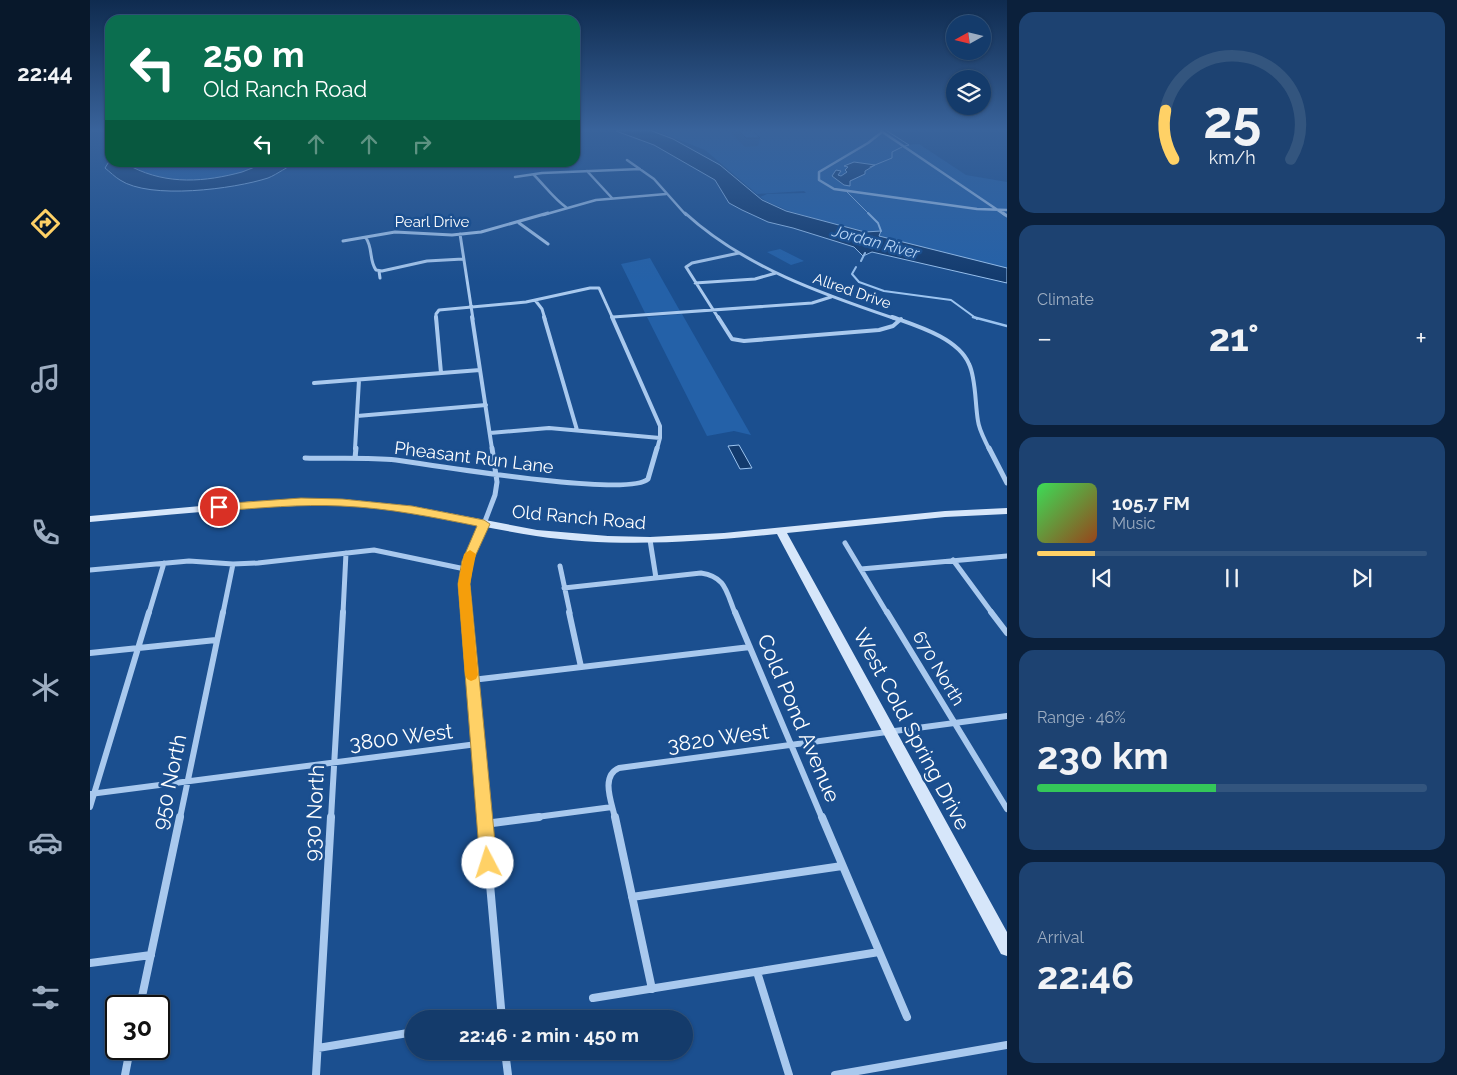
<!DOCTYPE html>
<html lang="en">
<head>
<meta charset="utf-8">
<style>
	body { margin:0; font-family:Raleway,sans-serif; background:#1d4271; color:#f1f3f6; height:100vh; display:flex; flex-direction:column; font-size:19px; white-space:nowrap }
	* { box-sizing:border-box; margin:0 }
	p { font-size:16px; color:#9dadc1 }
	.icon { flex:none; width:28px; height:28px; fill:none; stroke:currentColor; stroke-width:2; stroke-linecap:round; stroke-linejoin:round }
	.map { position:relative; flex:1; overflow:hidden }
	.side { display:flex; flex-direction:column; gap:12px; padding:12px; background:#0b203b; width:450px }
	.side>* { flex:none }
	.guide { position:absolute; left:15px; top:15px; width:475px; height:152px; border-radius:15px; box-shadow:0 1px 4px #0004,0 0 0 1px #33557e; background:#0b6e4f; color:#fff; overflow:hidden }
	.needle { width:32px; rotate:262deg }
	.buttons { position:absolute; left:856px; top:15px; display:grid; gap:10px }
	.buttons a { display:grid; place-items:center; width:45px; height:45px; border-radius:50%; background:#143b6b; box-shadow:0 1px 4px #0004,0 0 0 1px #33557e; font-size:25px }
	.speed { position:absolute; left:15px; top:995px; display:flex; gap:10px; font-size:25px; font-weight:700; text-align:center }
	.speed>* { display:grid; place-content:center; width:65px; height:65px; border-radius:50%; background:#143b6b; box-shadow:0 1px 4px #0004,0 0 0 1px #33557e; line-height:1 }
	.speed .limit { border:2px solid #111; border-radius:8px; background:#fff; color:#111 }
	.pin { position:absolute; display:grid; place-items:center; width:42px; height:42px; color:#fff; margin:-21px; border:2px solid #fff; border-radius:50%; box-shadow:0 1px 5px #0007 }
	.me { position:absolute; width:55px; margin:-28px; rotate:355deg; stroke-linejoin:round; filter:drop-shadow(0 0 4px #0008) }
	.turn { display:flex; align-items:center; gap:18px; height:105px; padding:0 15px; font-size:22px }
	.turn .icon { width:65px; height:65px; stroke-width:2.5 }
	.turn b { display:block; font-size:35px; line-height:42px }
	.lanes { display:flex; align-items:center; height:48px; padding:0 15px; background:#0003; justify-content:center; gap:25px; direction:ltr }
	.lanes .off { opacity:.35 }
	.big { font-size:38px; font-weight:700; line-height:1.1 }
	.side .card { flex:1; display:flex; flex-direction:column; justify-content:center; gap:8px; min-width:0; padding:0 18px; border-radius:15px; background:#1d4271 }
	.side .dial { align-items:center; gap:0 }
	.dial svg { height:130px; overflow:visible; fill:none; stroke:#33557e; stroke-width:7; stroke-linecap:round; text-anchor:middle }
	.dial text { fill:#f1f3f6; stroke:none }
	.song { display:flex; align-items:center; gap:15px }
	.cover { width:60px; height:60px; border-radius:8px; background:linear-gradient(135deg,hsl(130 70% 55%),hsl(20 70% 35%)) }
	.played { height:5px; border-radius:2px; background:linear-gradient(90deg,#ffd166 15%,#33557e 15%) }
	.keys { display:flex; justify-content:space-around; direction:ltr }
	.heat { display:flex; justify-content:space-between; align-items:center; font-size:28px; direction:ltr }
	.charge { height:8px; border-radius:4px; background:linear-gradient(90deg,#34c759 46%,#33557e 0) }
	.trip { position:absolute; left:315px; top:1010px; width:288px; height:50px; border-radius:25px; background:#143b6b; box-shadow:0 1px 4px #0004,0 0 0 1px #33557e; font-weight:700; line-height:50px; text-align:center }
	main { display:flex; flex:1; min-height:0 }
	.menu { display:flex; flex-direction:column; width:90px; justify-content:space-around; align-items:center; background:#08182b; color:#9dadc1 }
	.menu .icon { width:35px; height:35px }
	.menu .active { color:#ffd166 }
	.menu b { font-size:22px; color:#f1f3f6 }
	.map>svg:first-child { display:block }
</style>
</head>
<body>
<main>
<nav class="menu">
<b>22:44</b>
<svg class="icon active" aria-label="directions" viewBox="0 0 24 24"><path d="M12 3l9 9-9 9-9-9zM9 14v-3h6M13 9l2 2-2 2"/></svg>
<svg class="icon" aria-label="music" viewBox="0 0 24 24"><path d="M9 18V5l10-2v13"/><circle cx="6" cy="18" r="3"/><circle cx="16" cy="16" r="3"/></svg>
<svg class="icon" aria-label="phone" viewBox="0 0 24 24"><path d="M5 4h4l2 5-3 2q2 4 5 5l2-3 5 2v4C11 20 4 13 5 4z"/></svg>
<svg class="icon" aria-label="climate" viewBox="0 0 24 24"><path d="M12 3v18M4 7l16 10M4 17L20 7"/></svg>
<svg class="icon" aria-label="car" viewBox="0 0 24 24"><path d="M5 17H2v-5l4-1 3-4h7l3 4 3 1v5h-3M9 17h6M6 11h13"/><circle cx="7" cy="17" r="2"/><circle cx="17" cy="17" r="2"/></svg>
<svg class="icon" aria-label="filters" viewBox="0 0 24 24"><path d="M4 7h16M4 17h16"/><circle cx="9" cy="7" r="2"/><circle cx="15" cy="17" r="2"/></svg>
</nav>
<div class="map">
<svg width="917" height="1075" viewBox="0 0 917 1075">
	<rect width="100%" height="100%" fill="#1b4f8f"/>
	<path fill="#2461a8" d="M566,131H795L815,145L829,144L876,175L917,182V270L752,230L747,225L699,211L676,201L670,197L677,194L716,193L714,191L667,194L615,150Z
		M43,162L178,163C134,181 86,188 42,167Z
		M690,249L714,261L701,265L677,252Z
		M560,258L590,311L555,313L531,264Z
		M592,314L661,435L644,431L617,436L557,317Z"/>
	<path fill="#123a6d" stroke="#9cc4f0" d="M526,131H562L583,139L630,165L672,200L696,211L775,232L791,231L789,236L917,268V283L782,252L773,256L764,247L703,228L678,222L652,210L639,203L625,180L564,145Z
		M20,160V162L43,163L42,167C78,185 115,182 152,172C160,169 169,165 177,163C187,161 199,162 208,163C197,166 188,174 178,178C144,189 60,200 30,180C25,177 20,172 15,168Z
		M764,162L785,165L775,171V174L760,181V186L754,185L742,176L746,170L751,171L748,175L751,176L757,172L755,170L758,167L754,166Z
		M649,445L662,468L650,469L638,446Z"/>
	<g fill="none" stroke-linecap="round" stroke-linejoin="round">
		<path stroke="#9cc4f0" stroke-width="1" d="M797,131L819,145L815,146
			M780,167L802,158V152L812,147
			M757,192L780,215"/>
		<path stroke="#9cc4f0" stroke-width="2" d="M778,213L788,223L791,231
			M771,261L775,253
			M766,267L762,274L769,282L794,291L861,300L887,319"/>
		<path stroke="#9cc4f0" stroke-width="2.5" d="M883,317L917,326"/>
		<path stroke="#a9c9ee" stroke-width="2.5" d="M791,131L915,215
			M792,132L778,143L729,172V180L744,189L887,209L917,210
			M537,160L564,179L596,215
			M497,171L522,198
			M444,175C455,186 464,199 477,208
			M425,177L452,173L550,169
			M453,215L506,200L576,194"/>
		<path stroke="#a9c9ee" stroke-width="3" d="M595,213C654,267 732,294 806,319
			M913,213L917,216
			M429,223L458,244
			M370,234L383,319
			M276,238C283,248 279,261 286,270L292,271L337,261L373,259
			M253,241L305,232L362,235L391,232L458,213
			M289,271L290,278
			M605,283L665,279L686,273
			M445,300L452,309L455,319
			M523,317L722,303L741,297
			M346,319V314L349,310L436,302L500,288H509L523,319
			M629,319L596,267L602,263L649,253"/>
		<path stroke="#a9c9ee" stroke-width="4" d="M346,317L351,373
			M382,317L402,449
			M454,317L487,430
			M522,317L570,426V438L567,449
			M628,317L642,339L654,341L789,330L803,326L811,319
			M802,317C827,326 868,338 879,364C886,378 885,404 888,421C889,430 895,440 899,449
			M224,383L390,370
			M267,416L396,405
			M400,433L459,428L570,438
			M265,449L269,380"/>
		<path stroke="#a9c9ee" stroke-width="5" d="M899,448L917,483
			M215,458C245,459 276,457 306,460C343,465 539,498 558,479L567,448
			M265,458L266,448
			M560,540L566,578
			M755,543L797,613
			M863,560L902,613
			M470,566L480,613
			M771,569L917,556
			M0,570L99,561L143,564L168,563L284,550L375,569
			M474,588L611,573C636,577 636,591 645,613
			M59,613L74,563
			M133,613L143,564
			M253,613L256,553
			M377,613L374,584L376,571L405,495L407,482L402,448"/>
		<path stroke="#a9c9ee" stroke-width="6" d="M376,612L394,818
			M479,612L491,667
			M645,612L732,818
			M797,612L917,809
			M901,612L917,633
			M0,653L126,640
			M382,680L660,647
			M0,794L387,744
			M0,807L59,612
			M90,818L133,612
			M241,818L253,612
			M439,818L522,807
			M525,818C522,803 510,776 529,768L917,716"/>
		<path stroke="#a9c9ee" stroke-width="8" d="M394,817L412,1019
			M525,817L562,989
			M732,817L817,1017
			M395,824L449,817
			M542,897L752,866
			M0,963L61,955
			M667,972L699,1075
			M503,998L789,952
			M50,1006L90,817
			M402,1019L412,1017
			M228,1048L324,1032
			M415,1051L418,1075
			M35,1075L40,1049
			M226,1075L241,817
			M745,1075L917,1045"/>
		<path fill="#d6e6fa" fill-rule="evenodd" d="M252,499L322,506L447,530L518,536L560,537L634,533L855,511L917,508V514L855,517L697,533L917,932V956L911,954L687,534C607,542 526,548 446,536C381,526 318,508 252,505C237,504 222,506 207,506C138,508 69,516 0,522V516L166,501Z"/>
	</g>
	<path fill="#245895" d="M642,131H663L670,138L668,146L655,147L642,134Z"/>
	<path fill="#2a66ad" stroke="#1d4779" d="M649,131H663L670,138H656Z"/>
	<linearGradient id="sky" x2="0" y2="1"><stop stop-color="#0f2b4f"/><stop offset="0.46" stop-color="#39639b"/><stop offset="1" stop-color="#39639b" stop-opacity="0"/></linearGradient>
	<rect width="917" height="282" fill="url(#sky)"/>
	<path fill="#ffd166" stroke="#a68842" d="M211,498L252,499L322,506L394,520L400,524L383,561L380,584L407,863L404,869L398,871L393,869L390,863L368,584L372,561L387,526C342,517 298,508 251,506C211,504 170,508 129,511L124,507L129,504Z"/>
	<path fill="#f59e0b" d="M380,550L386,554L380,584L388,675L386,679L381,681L377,679L375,675L368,584L374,554Z"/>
	<g text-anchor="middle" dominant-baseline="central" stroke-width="5" stroke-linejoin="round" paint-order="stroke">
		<g font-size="15" fill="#fff" stroke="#1b4f8f">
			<text x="342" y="222">Pearl Drive</text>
			<text transform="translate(762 291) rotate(19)">Allred Drive</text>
		</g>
		<g font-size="16" font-style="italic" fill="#b5d3f5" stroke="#1b4f8f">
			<text transform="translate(786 242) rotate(15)">Jordan River</text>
		</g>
		<g font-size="18" fill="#fff" stroke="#1b4f8f">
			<text transform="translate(384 457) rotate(7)">Pheasant Run Lane</text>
			<text transform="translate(489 517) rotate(5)">Old Ranch Road</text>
			<text transform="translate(849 668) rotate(59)">670 North</text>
		</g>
		<g font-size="21" fill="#fff" stroke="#1b4f8f">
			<text transform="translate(709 718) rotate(67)">Cold Pond Avenue</text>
			<text transform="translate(822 729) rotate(62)">West Cold Spring Drive</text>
			<text transform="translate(311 737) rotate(-7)">3800 West</text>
			<text transform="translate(628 738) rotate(-8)">3820 West</text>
			<text transform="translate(79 782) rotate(-78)">950 North</text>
			<text transform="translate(224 813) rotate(-87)">930 North</text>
		</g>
	</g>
</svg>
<div class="buttons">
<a><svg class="needle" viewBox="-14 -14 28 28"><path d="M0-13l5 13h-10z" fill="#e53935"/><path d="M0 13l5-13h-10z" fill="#9dadc1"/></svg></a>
<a><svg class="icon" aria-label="layers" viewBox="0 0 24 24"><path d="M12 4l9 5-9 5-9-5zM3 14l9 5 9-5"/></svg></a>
</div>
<div class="speed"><div class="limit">30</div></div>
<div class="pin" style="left:129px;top:507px;background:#d93025"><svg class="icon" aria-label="arrive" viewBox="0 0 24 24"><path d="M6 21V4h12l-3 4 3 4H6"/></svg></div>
<svg class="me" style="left:398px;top:863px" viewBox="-20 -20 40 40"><circle r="19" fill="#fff"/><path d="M0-13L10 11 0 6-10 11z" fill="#ffd166"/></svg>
<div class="trip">22:46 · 2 min · 450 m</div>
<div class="guide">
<div class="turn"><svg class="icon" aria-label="left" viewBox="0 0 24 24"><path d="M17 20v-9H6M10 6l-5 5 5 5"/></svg><div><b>250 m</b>Old Ranch Road</div></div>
<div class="lanes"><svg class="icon" aria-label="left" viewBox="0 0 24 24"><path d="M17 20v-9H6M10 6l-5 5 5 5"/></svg><svg class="icon off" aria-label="ahead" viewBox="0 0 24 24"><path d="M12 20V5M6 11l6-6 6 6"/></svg><svg class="icon off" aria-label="ahead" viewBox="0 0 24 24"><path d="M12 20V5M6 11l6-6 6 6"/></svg><svg class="icon off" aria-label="right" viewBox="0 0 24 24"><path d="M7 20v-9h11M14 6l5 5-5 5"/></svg></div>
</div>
</div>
<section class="side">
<div class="card dial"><svg viewBox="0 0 100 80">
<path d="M14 69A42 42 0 1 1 86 69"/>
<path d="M14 69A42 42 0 0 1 9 39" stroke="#ffd166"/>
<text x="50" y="56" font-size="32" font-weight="700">25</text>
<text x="50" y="72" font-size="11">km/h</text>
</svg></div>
<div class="card"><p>Climate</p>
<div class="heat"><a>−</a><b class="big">21°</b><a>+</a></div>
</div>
<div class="card">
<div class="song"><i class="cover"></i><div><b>105.7 FM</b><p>Music</p></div></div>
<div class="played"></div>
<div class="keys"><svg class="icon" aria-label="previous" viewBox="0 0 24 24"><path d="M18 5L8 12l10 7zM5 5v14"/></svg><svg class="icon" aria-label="pause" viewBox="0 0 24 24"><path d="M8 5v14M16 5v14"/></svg><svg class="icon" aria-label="next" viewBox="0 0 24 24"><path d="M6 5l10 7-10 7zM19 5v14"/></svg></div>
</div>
<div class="card"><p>Range · 46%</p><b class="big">230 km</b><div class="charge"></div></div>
<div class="card"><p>Arrival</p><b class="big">22:46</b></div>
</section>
</main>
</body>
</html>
